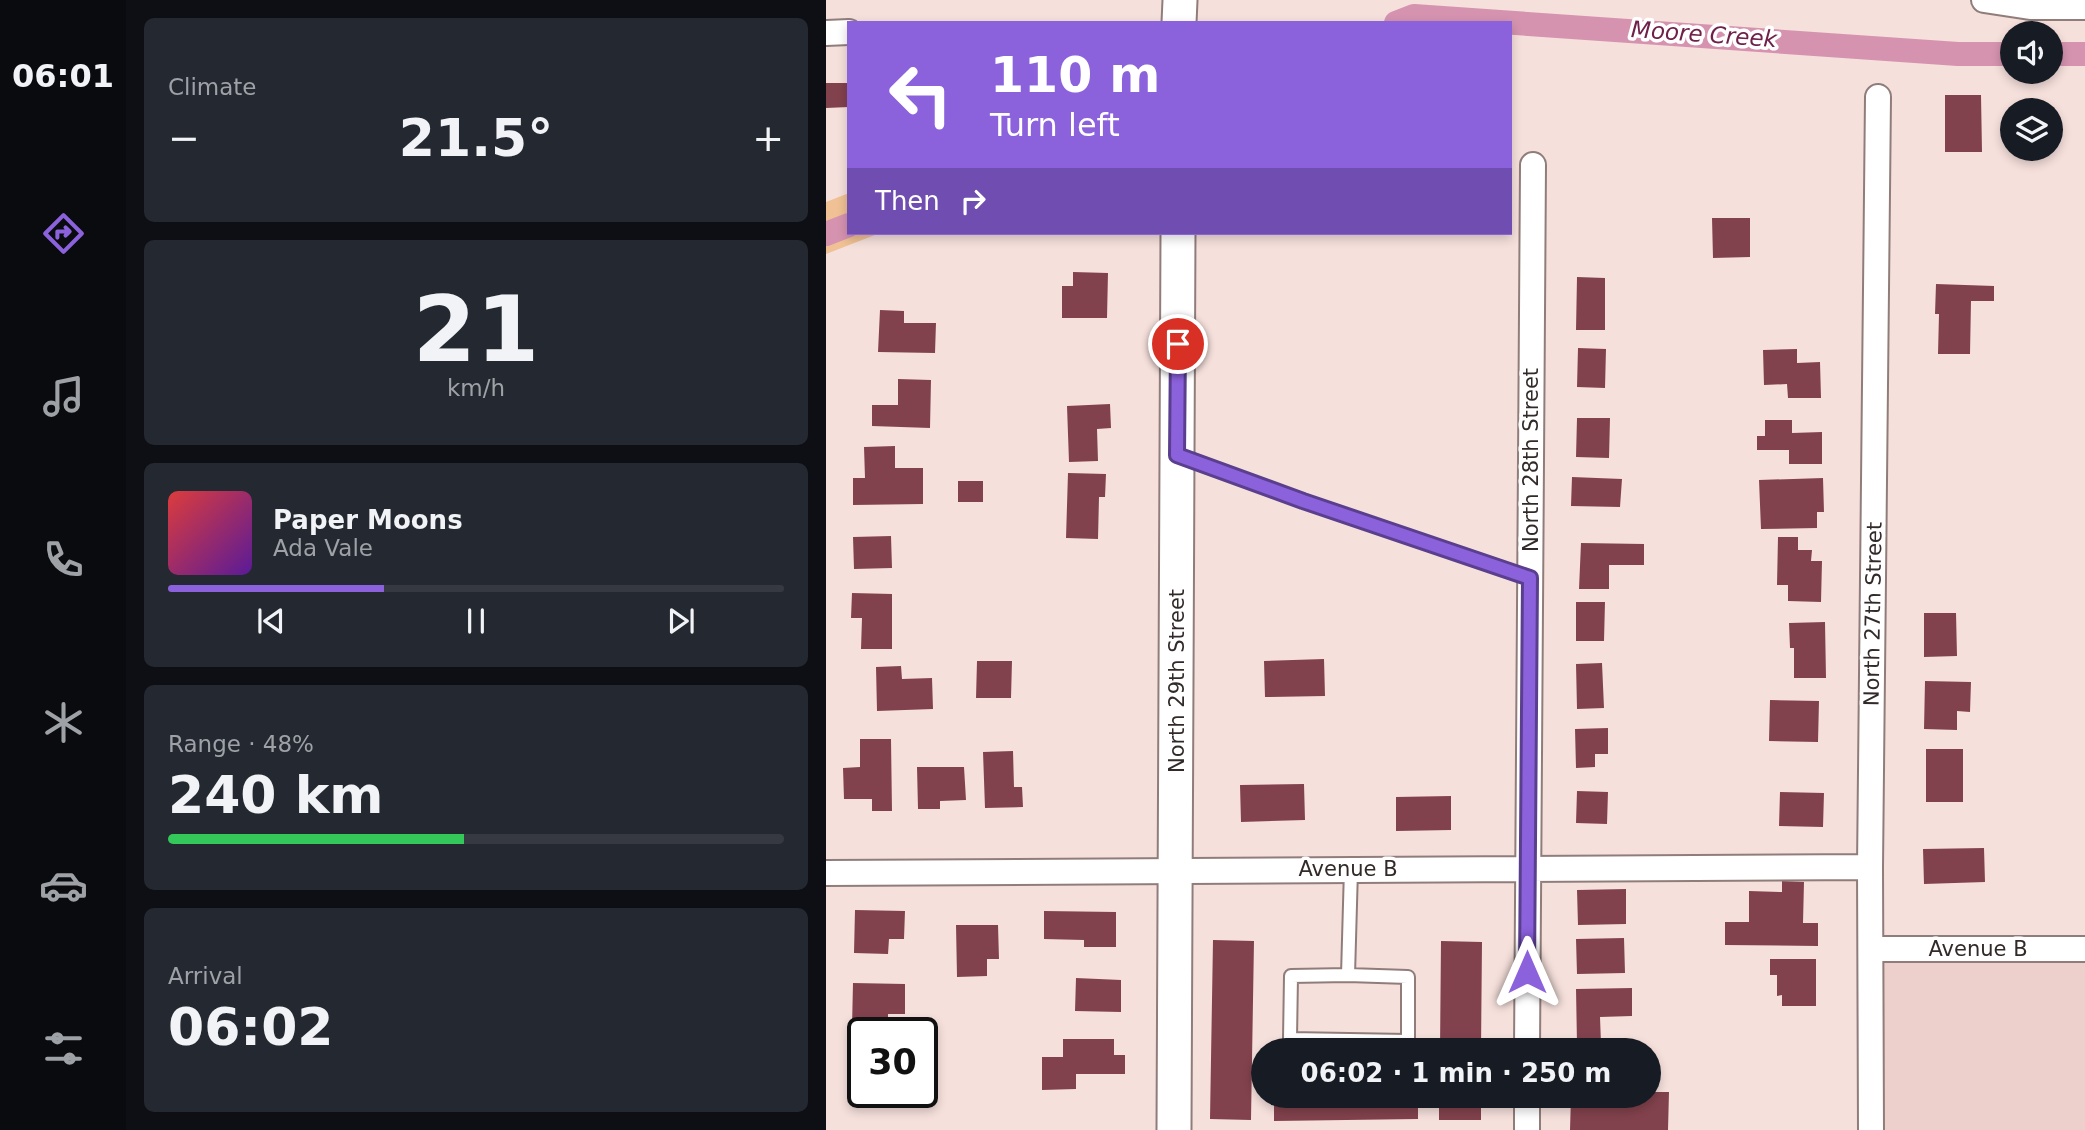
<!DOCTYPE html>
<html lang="en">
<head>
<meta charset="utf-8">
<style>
	body { margin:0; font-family:"DejaVu Sans",sans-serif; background:#242831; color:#f1f3f6; height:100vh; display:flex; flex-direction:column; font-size:26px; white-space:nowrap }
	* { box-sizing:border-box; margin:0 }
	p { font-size:23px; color:#9ea1a6 }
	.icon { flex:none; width:38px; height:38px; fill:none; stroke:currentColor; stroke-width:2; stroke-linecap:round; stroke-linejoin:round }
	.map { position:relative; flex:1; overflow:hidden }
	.sheet { display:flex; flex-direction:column; gap:18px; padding:18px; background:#0d0f14; width:700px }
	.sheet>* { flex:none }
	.guide { position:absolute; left:21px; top:21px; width:665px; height:214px; border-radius:0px; box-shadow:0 4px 10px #0003; background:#8c61dc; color:#fff; overflow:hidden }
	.tools { position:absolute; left:1174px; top:21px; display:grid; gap:14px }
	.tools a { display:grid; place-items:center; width:63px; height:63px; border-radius:50%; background:#171b24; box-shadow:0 4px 10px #0003; font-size:35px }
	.speed { position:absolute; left:21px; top:1017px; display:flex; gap:14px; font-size:35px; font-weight:700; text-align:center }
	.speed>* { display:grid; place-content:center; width:91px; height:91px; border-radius:50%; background:#171b24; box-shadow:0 4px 10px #0003; line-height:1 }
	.speed .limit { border:4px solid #111; border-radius:10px; background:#fff; color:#111 }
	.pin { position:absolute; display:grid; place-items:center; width:60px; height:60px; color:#fff; margin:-30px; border:4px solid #fff; border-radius:50%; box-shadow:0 2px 7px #0007 }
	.me { position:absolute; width:77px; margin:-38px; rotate:0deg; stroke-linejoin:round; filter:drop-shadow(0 0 5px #0008) }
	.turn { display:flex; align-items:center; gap:24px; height:147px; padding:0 28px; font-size:32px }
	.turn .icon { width:91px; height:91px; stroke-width:2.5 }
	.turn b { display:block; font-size:49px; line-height:60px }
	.then { display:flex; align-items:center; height:66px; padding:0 28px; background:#0003; gap:14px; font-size:26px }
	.big { font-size:52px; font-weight:600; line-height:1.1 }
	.sheet .tile { flex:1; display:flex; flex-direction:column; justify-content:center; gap:10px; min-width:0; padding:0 24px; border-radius:10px; background:#242831 }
	.sheet .dial { align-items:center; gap:0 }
	.dial b { font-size:91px; line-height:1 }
	.song { display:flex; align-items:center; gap:21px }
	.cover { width:84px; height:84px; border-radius:10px; background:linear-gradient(135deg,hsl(0 70% 55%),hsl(270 70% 35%)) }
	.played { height:7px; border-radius:4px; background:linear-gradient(90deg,#8c61dc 35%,#363941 35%) }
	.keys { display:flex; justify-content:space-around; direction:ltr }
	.heat { display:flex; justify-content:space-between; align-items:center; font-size:38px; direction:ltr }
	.charge { height:10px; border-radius:5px; background:linear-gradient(90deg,#34c759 48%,#363941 0) }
	.trip { position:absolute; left:425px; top:1038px; width:410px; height:70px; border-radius:35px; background:#171b24; box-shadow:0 4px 10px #0003; font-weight:600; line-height:70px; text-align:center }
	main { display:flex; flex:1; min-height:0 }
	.tabs { display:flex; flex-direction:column; width:126px; justify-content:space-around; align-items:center; background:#090b0e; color:#9ea1a6 }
	.tabs .icon { width:49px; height:49px }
	.tabs .current { color:#8c61dc }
	.tabs b { font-size:32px; color:#f1f3f6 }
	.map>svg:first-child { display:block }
</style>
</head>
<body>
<main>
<nav class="tabs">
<b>06:01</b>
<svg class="icon current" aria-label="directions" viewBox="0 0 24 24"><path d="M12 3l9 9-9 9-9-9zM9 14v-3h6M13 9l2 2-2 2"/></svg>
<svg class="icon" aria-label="music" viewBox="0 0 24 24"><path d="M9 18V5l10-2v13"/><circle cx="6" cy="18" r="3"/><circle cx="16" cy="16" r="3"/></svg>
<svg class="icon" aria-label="phone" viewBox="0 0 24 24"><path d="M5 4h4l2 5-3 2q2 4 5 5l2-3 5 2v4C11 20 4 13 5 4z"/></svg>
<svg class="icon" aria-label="climate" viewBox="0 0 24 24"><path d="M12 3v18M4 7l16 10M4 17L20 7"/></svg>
<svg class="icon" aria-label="car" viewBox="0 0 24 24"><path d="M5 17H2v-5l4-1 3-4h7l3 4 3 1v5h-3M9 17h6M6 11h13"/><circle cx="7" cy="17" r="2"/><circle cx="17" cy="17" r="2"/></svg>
<svg class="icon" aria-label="filters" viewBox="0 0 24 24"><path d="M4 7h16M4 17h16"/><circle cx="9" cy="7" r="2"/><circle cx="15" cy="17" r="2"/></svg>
</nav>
<section class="sheet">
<div class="tile"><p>Climate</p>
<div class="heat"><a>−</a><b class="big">21.5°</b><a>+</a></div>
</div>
<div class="tile dial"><b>21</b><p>km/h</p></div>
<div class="tile">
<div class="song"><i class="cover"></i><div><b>Paper Moons</b><p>Ada Vale</p></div></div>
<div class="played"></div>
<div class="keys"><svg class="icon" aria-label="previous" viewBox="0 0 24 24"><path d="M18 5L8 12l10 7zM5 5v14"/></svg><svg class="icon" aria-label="pause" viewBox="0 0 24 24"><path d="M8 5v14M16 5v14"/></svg><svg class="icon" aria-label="next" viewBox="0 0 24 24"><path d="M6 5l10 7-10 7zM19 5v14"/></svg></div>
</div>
<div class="tile"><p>Range · 48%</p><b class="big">240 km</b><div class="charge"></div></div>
<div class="tile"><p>Arrival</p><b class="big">06:02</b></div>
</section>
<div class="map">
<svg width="1259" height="1130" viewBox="0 0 1259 1130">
	<rect width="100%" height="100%" fill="#f6e0dc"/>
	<path fill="#edd0cb" d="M1057,962L1259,963V1130H1057Z"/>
	<path fill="#efc194" d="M23,193V233H54L0,254V202Z"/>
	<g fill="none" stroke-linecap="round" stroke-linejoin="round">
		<path stroke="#d593af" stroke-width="24" d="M570,23L588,16L1132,54H1186
			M1225,54H1259
			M0,234L23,225"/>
	</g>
	<path fill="#82424d" d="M0,83H23V107L0,108Z
		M1119,95H1155L1156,152H1119Z
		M886,218H924V257L887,258Z
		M247,272L282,273L281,318H236V286H247Z
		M751,277L779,278V330H750Z
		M1110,284L1168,286V301H1145L1144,354H1112L1113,314H1109Z
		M54,310L78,311V323H110L109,353L52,352Z
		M752,348L780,349L779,388L751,387Z
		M971,349V363L994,362L995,398H962L961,384L938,385L937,350Z
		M72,379L105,380L104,428L46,426V405H72Z
		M284,404L285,428L271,429L272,461L243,462L241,406Z
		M751,418H784L783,458L750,457Z
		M939,420H966V433L996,432V464H963V450H931V436H939Z
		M69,446V468H97V504L27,505V478H39L38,447Z
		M242,473L280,474L279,497H273L272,539L240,538Z
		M746,477L796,479L794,507L745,506Z
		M997,478L998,512H991V528L935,529L933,480Z
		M132,481H157V502H132Z
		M65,536L66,568L28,569L27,537Z
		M952,537H972V550H986L985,561H996L995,602L962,601V585H951Z
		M755,543L818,544V565H783V589H753Z
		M26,593L66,594V649H35L36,618H25Z
		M750,602H779L778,641H750Z
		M1098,613H1130L1131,656L1098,657Z
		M999,622L1000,678H968V648H964L963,623Z
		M498,659L499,696L439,697L438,661Z
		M151,661H186L185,698H150Z
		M776,663L778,708L751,709L750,664Z
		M75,666L76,679L106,678L107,709L51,711L50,667Z
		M1099,681L1145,682L1144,712L1131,711V730L1098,729Z
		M944,700L993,701L992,742L943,741Z
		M782,728V754H769V767L750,768L749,729Z
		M34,739H65L66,811H46V799H18L17,768L34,767Z
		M1100,749H1137V802H1100Z
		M187,751L188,787H196L197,807L159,808L157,752Z
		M91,767H138L140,800L114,801V809H92Z
		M478,784L479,820L415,822L414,785Z
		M751,791L782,792L781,824L750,823Z
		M954,792L998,793L997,827L953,826Z
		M625,796V830L570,831V797Z
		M1158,848L1159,882L1098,884L1097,849Z
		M956,881L978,882L977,923H992V946L899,945V922H923V891L956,892Z
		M800,889V924L752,925L751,890Z
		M29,910L79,911L78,939H63L62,954L28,953Z
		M218,911L290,912V947H258V940L218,939Z
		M130,925H172L173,959H161V976L131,977Z
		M798,938L799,973L751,974L750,939Z
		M387,940L428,941L425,1120L384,1119Z
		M615,941L656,942L655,1050H614Z
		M944,959H990V1006H956V995L951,996V975H944Z
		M250,978L295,980V1012L249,1011Z
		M27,983L79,984V1014H62V1027H26Z
		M806,988V1016L774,1017L775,1044H751L750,989Z
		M237,1039H288V1055H299V1074H250V1089L216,1090V1057H237Z
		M27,1048H37V1093H27Z
		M822,1092H843L842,1130H744L745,1096H822Z
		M448,1096H592V1119L448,1121Z
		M613,1096H655V1120H613Z"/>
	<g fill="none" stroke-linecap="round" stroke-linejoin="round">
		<g stroke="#907d7a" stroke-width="16">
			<path id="lane" d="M352,455L477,501L704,578
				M522,975L582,977V1041L464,1039L465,976L522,975L525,869"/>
		</g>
		<g stroke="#907d7a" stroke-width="28">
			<path id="street" d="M1158,0L1204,7H1259
				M0,33L23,32
				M0,873L1044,867
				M1045,949H1259
				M701,1050L707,165
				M701,1130V1096
				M1045,1130L1044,867L1052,97"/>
		</g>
		<g stroke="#907d7a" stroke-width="37">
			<path id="secondary" d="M353,23L354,0
				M348,1130L352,233"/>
		</g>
		<use href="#lane" stroke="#fff" stroke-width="12"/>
		<use href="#street" stroke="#fff" stroke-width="24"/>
		<use href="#secondary" stroke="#fff" stroke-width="33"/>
	</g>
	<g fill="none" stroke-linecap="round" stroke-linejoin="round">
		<g stroke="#5b3f8f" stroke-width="18">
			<path id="route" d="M352,344L351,455L477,501L704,578L701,972"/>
		</g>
		<use href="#route" stroke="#8c61dc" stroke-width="12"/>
	</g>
	<g text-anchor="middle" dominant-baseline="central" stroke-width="7" stroke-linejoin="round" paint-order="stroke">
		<g font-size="21" fill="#322a29" stroke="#fff">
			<text transform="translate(705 460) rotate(-90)">North 28th Street</text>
			<text transform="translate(1047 614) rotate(-89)">North 27th Street</text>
			<text transform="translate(351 681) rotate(-90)">North 29th Street</text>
			<text x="522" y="869">Avenue B</text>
			<text x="1152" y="949">Avenue B</text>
		</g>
		<g font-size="23" font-style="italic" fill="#6f214a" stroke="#fff">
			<text transform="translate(878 34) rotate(4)">Moore Creek</text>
		</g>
	</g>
</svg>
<div class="tools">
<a><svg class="icon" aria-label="sound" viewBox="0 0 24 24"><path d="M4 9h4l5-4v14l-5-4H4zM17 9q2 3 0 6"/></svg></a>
<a><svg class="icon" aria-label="layers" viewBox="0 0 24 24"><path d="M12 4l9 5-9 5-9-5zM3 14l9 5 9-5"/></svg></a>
</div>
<div class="speed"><div class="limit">30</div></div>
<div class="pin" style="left:352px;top:344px;background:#d93025"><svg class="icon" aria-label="arrive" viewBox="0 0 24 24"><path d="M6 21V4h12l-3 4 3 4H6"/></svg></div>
<svg class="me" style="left:701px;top:972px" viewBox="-20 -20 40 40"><path d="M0-17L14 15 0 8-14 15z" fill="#8c61dc" stroke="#fff" stroke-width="4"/></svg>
<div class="trip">06:02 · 1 min · 250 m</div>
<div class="guide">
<div class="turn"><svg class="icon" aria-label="left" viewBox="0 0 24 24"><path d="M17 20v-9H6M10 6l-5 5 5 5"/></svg><div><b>110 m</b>Turn left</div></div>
<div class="then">Then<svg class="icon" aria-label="right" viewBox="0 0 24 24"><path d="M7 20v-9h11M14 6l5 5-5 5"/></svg></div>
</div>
</div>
</main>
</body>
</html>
